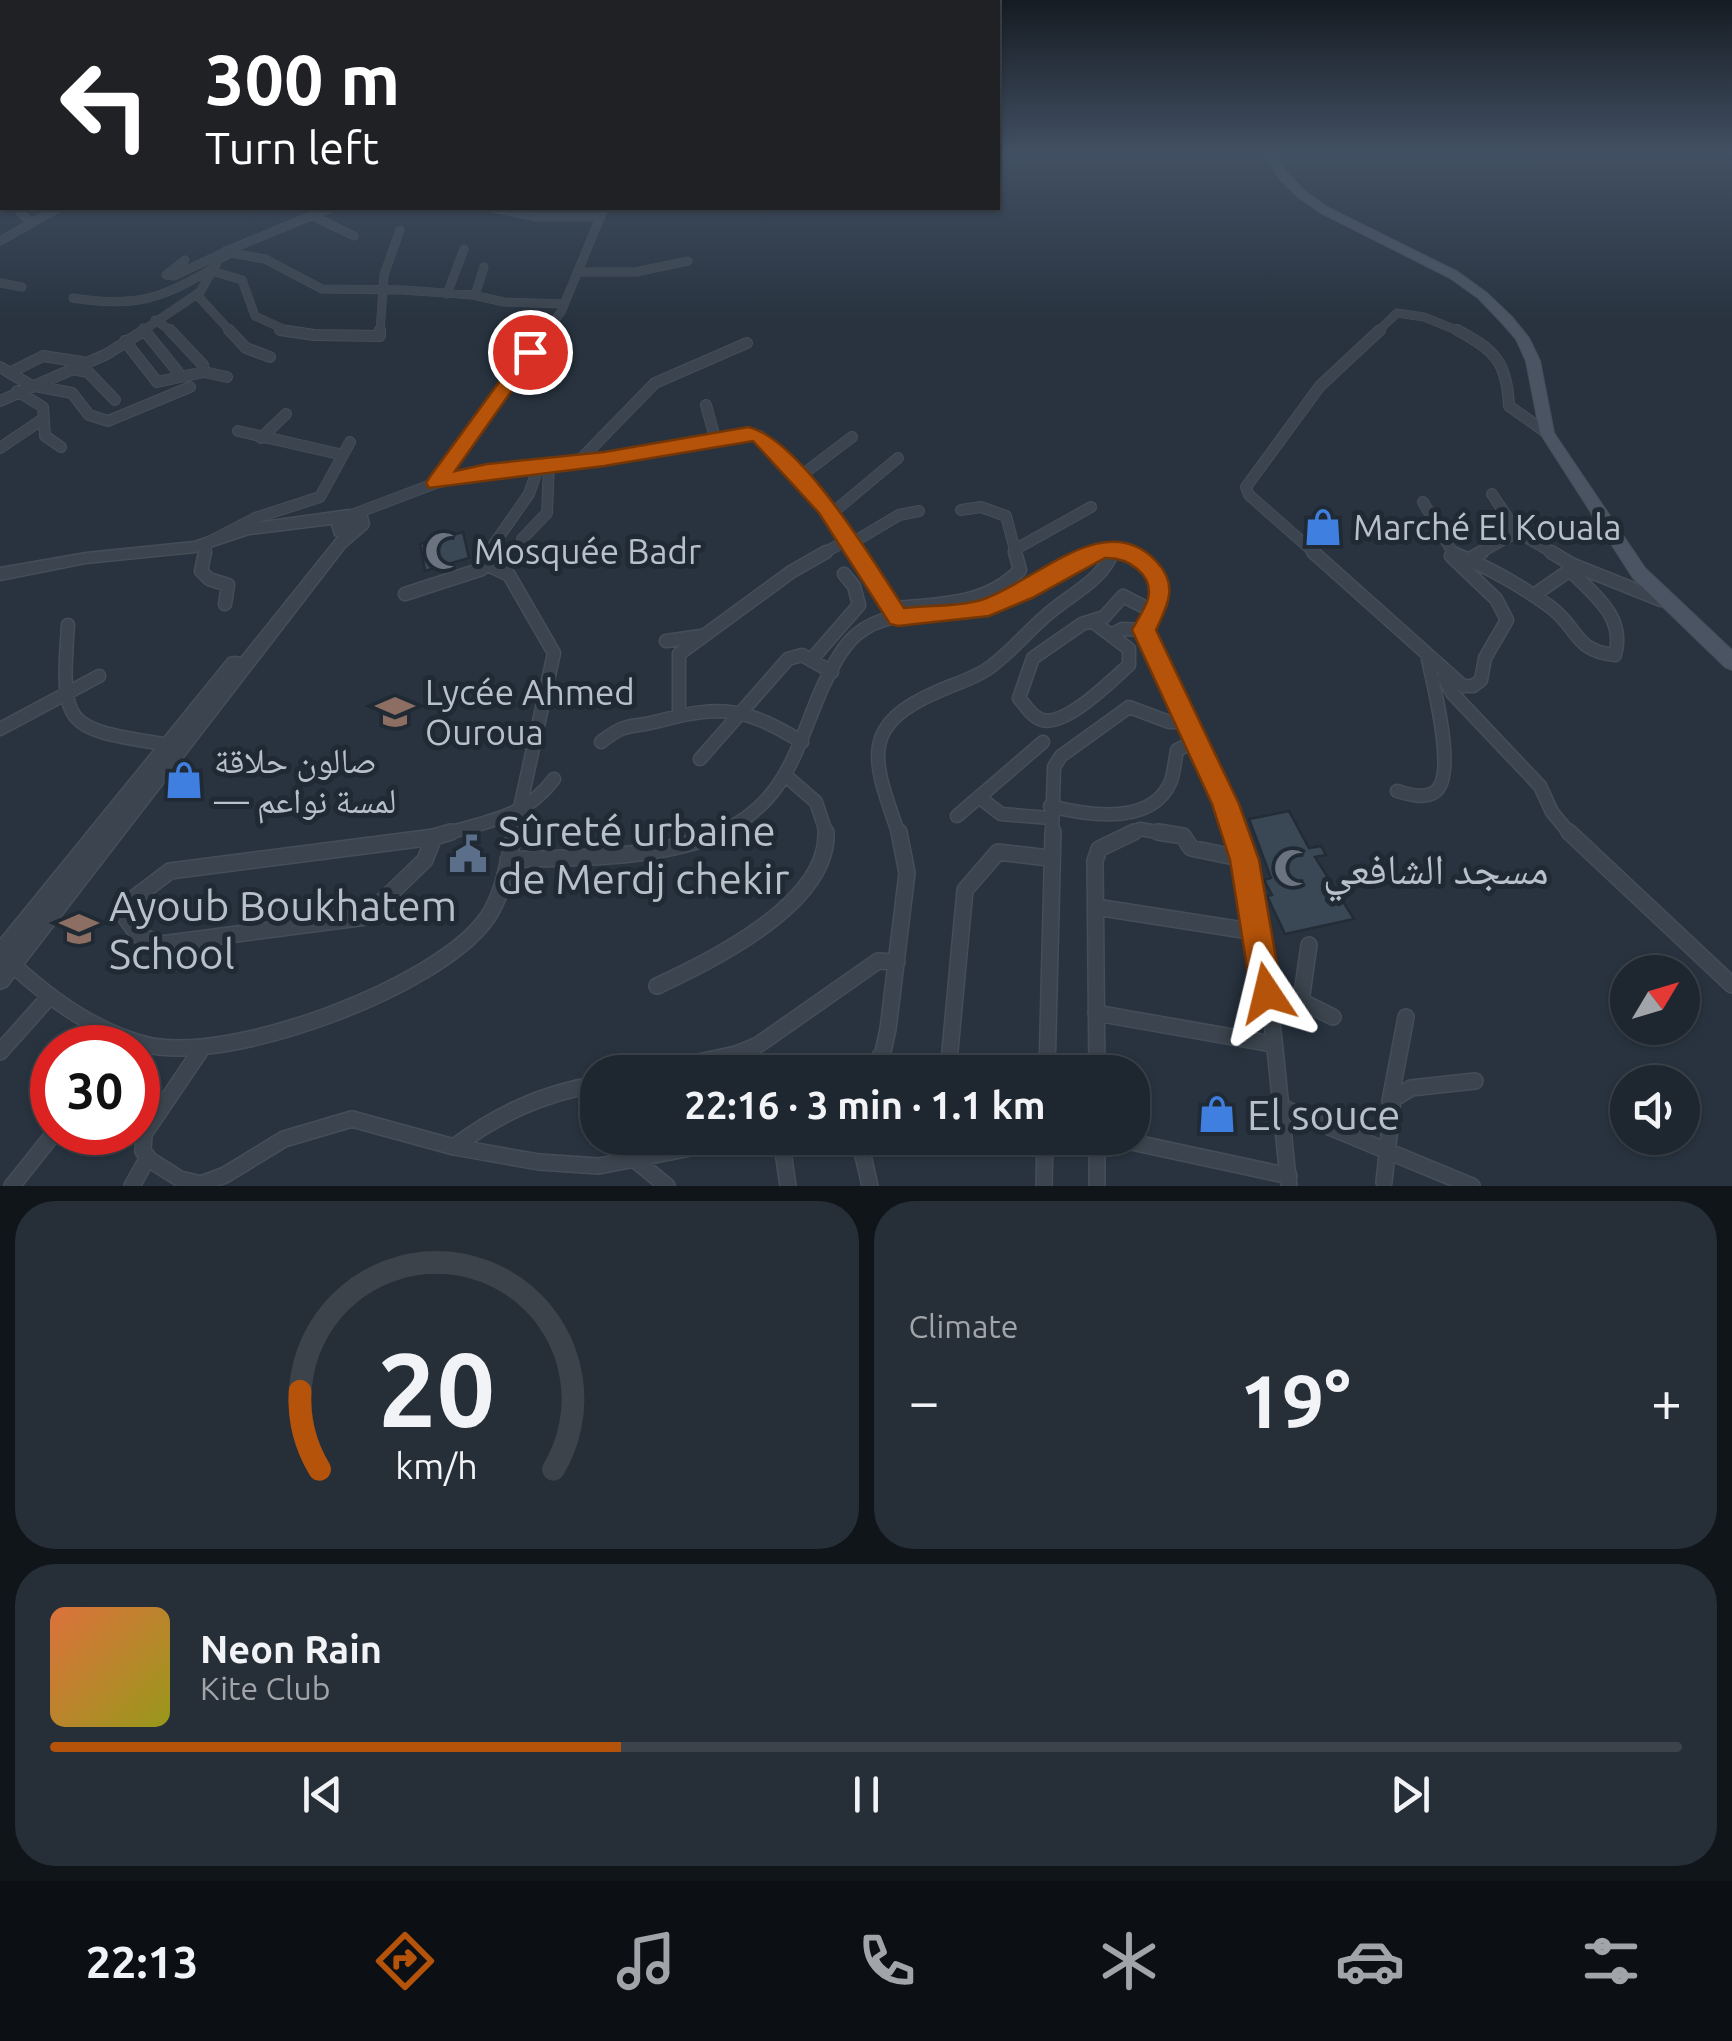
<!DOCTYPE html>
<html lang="en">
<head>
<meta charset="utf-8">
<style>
	body { margin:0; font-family:Ubuntu,"Noto Naskh Arabic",sans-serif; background:#262e37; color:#f1f3f6; height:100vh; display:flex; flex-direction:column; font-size:38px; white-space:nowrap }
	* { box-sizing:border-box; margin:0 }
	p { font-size:32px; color:#a1a5aa }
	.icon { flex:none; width:55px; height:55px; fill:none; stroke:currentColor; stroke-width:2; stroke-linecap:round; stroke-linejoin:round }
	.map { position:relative; height:1186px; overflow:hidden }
	.panel { display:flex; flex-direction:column; gap:15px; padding:15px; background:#10151a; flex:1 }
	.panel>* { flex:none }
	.banner { position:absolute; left:0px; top:0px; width:1000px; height:210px; box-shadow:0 2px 8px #0004,0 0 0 2px #3c434b; background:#202124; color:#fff; overflow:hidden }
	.needle { width:65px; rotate:52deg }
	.buttons { position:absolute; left:1610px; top:955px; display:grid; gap:20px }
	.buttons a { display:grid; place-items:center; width:90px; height:90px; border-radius:50%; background:#1e262f; box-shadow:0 2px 8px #0004,0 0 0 2px #3c434b; font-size:50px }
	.speed { position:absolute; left:30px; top:1025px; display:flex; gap:20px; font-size:50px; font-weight:700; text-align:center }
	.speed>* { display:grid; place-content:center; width:130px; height:130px; border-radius:50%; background:#1e262f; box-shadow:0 2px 8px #0004,0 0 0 2px #3c434b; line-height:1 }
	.speed .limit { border:15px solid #d22; background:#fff; color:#111 }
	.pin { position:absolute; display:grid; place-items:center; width:85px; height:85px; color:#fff; margin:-42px; border:5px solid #fff; border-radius:50%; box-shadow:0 2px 10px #0007 }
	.me { position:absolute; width:110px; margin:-55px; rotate:350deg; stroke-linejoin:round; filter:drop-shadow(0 0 8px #0008) }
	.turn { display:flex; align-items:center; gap:35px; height:210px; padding:0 40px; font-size:45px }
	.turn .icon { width:130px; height:130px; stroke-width:2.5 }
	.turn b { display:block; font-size:70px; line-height:85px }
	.big { font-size:75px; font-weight:600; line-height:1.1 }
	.panel .card { flex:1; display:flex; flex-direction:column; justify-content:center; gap:15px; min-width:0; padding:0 35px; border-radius:40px; background:#262e37 }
	.panel .dial { align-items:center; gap:0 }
	.dial svg { height:260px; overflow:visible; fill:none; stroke:#3c434b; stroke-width:7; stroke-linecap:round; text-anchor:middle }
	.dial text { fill:#f1f3f6; stroke:none }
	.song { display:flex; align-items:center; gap:30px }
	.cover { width:120px; height:120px; border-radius:15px; background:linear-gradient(135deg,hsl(20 70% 55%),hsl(60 70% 35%)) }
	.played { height:10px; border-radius:5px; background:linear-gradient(90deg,#b45309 35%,#3c434b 35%) }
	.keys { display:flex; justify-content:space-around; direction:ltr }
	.heat { display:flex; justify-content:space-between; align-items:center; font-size:55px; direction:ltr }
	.panel .tiles { flex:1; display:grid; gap:15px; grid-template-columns:1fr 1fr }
	.card:last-child { grid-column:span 2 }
	.trip { position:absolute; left:580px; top:1055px; width:570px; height:100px; border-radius:40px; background:#1e262f; box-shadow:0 2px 8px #0004,0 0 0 2px #3c434b; font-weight:600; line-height:100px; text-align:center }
	.tab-bar { display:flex; height:160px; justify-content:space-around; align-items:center; background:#0c0f13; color:#a1a5aa }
	.tab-bar .icon { width:70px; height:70px }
	.tab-bar .active { color:#b45309 }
	.tab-bar b { font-size:45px; color:#f1f3f6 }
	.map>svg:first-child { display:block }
</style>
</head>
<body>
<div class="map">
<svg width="1732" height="1186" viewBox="0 0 1732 1186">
	<rect width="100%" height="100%" fill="#28333f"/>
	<path fill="#3a4755" stroke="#232c36" stroke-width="2.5" d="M463,532L469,558L425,571L420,544Z
		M1289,811L1309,848L1321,846L1326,855L1315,857L1354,919L1285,934L1267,896L1272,895L1264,880L1271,878L1249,819Z"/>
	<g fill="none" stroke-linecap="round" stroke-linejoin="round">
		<g stroke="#454e58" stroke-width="9">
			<path id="minor-far3" d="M17,208L30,223
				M493,208L537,217H601
				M315,217L354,236
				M0,241L58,208
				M224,252L330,208
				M185,260L166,275L174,276L223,253
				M212,271L242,280L255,316L290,332
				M577,272H636L688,261
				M0,283L22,287
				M447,294L464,249
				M197,295L231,332
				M475,295L484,267
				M73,298C135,308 162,299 215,267
				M155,320L173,332
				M143,328L146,332
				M141,332L200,292L219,259L231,253L265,259L322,289L403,290L473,295L504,302L564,304
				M380,332L384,275L400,230
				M546,332L561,312L604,208
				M1377,332L1397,313L1424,317L1461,332"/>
		</g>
		<g stroke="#454e58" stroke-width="12">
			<path id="minor-far2" d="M144,330L178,372
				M229,330L246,348L270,357
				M280,330L314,335L380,336V330
				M1457,330C1495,350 1507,362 1509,406L1547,433
				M125,341L157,382L204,372L203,365L170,330
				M0,367L30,385L72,393L89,415L108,421L190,387
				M72,369L88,372L115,400
				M11,372L43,356L82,362
				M204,372L227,377
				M17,391L43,407L45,436L61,447
				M0,401L107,354L145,330
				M706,405L715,438
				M238,431L339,454
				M261,438L286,414
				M0,448L43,419
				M579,461L655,383L747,343
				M798,478L852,437
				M436,483L548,330
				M1492,494L1517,532L1555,554
				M1423,502L1453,553
				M961,510L981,507L1006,516L1016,554
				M354,514L436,483L487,471L604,459L748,433L760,436L831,514L857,554
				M831,514L898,458
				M522,539L547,513L549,464
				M852,543L899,515L919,511
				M1016,549L1091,507
				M205,554L207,543L255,518L320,497L350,442
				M487,554L529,494L539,465
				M822,554L849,539
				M1087,554L1108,549L1130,554
				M1111,554L1112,549
				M1316,554L1249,495L1246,487L1320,386L1380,330
				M1452,554H1457
				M1478,554L1517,532"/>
		</g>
		<g stroke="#454e58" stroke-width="15">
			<path id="minor-far1" d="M205,552L201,571L209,579L228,585L225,604
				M856,552L898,617
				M1124,552L1155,574L1157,601L1144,630L1226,804L1236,835
				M1313,552L1463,686H1473L1481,680L1485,658L1507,620L1496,599L1451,556L1453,553C1486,566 1520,585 1549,606C1579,627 1573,651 1615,655C1626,617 1594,595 1570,570L1571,564L1661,600
				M1551,552L1571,564
				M1468,560L1482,552
				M484,563L509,575L554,653L514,835
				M405,594L482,569L489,552
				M1534,595L1570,570
				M894,608C939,604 987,605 1020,570L1015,552
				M1092,621L1129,649V665C1112,680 1066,727 1042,720C1032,717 1025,705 1019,698L1033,658L1082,624L1104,617L1123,596L1154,612
				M68,625C60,731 66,728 169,745
				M1111,635L1122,629L1144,630
				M666,641L701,636
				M812,659L859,605L854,586L844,574
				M1444,677L1452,693L1540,786L1552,812L1571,835
				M679,714V654L791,572L826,552
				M0,729L99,676
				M601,742C628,721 629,729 659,721C722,704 746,708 802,742
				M700,759L788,659L802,655L832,672
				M785,775L816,802L827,835
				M1397,791C1408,794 1425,800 1436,791C1457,773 1433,684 1428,659
				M980,798L1001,814L1050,818
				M1050,806C1086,815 1152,827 1171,781C1174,772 1175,760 1177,750L1196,741
				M957,816L1043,742
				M442,835C487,821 525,818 554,779
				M716,835C788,802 794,752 823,686C832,668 841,648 856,635C890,605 940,619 981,610C1024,600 1054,563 1096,552
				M899,835C874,762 856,726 939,691C955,684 975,678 989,668C1014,650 1033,624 1058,606C1076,592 1106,575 1112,552
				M1052,835L1054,767L1061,756L1129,707L1169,722H1187
				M1129,835L1140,829L1174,835"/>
		</g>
		<g stroke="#454e58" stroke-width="18">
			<path id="minor" d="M1158,832L1183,836L1191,848L1244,859
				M1235,832C1270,939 1276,1073 1289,1186
				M1569,832L1732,985
				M434,837L425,860L366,917L161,944L138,935L123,914L129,902L170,871Z
				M434,837L451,832
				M508,860C578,857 656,860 722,832
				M1096,907L1256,932
				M12,964C50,999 96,1033 148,1045C230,1064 438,988 487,918C504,894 508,860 515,832
				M657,986C712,960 829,904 826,832
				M1267,993L1301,1001L1333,1017
				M1301,1001L1309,945
				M1096,1013L1272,1044
				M203,1047L144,1134L143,1151L150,1160L180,1179L201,1184L225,1175L284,1139L352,1119L454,1147L539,1162L599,1166L742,1138
				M0,1052L50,996
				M651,1072L736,1054L758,1045L878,961L897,962
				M869,1072L883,1052L888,1029L907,873L899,832
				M948,1072L965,890L998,852L1049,858
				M1047,1072L1053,832
				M1097,1072L1095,861L1099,849L1134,832
				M1390,1101L1406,1017
				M1281,1107L1472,1186
				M781,1138L788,1186
				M859,1138L870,1186
				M1097,1138V1186
				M1113,1138L1289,1176
				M454,1147C498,1114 543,1093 598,1084
				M635,1160L667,1186
				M1384,1182L1393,1099L1411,1088L1475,1081
				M12,1186L55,1132
				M132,1186L147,1159
				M1044,1186L1045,1138"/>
		</g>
		<g stroke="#454e58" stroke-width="3">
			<path id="tertiary" d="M349,510L366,512L369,524L367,528L345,547L7,986L0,989V940L229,658L235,657L241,658L339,536L335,535L332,524L249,534L195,552L86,563L0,580V568L86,553L194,542L248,524Z"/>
		</g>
		<g stroke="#454e58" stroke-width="2">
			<path id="secondary" d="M1266,154H1276L1288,174L1306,192L1329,208L1458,272L1487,293L1512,317L1529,338L1540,361L1554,433L1645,568L1732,650V670L1725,667L1633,578L1540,433L1526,361L1516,339L1502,323L1478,298L1450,278L1321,213L1298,197L1279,178Z"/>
		</g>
		<use href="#minor-far3" stroke="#3c454f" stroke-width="8"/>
		<use href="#minor-far2" stroke="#3c454f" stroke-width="10"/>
		<use href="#minor-far1" stroke="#3c454f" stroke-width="12"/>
		<use href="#minor" stroke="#3c454f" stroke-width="15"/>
		<use href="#tertiary" fill="#3c454f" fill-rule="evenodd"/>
		<use href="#secondary" fill="#4a5462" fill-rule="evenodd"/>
	</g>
	<linearGradient id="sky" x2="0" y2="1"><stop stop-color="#161c23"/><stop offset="0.48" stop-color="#425063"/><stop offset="1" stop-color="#425063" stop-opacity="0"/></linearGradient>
	<rect width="1732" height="320" fill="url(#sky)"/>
	<path fill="#b45309" stroke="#753606" stroke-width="2.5" d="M530,346L539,352L455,471L487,464L604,452L748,427C801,439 873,561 904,608C929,605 958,607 981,600C1033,584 1105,506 1156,561C1179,585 1168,604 1156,630L1239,804L1259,860L1282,993L1278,1004L1267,1008L1256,1004L1251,993L1230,860L1212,804L1132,630C1137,620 1145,609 1148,599C1154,574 1127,557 1105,558L1032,598L989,616L898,626L890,624L819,513L753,441L604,466L429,488L426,483L429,478L524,348Z"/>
	<defs>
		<g id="shop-bare" transform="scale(3)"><path d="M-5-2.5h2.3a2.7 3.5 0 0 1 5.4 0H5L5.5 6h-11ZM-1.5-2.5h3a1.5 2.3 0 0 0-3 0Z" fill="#3f7fe0" stroke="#202a34" stroke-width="2.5" paint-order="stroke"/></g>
		<g id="mosque-bare" transform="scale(3)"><path d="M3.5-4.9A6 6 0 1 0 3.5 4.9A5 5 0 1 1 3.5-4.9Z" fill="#6b7280" stroke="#202a34" stroke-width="2.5" paint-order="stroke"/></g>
		<g id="school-bare" transform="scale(3)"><path d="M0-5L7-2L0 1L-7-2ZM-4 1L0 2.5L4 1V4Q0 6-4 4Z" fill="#8d6e63" stroke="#202a34" stroke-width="2.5" paint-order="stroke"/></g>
		<g id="civic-bare" transform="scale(3)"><path d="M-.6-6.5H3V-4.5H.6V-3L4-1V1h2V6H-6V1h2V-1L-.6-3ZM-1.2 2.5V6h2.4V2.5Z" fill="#5c6f8a" stroke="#202a34" stroke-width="2.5" paint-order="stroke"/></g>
		<g id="university-bare" transform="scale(3)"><path d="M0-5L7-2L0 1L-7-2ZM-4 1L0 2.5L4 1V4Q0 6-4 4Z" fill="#8d6e63" stroke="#202a34" stroke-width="2.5" paint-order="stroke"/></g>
	</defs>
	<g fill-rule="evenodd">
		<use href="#shop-bare" x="1323" y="527"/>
		<use href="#mosque-bare" x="444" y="551"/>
		<use href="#school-bare" x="395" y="712"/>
		<use href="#shop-bare" x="184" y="780"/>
		<use href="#civic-bare" x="468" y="854"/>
		<use href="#mosque-bare" x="1293" y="868"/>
		<use href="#university-bare" x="79" y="929"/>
		<use href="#shop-bare" x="1217" y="1114"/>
	</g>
	<g text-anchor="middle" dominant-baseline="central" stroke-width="10" stroke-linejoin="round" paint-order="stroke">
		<g font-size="35" fill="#b8c0ca" stroke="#202a34" text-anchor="start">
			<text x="1353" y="527">Marché El Kouala</text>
			<text x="474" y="551">Mosquée Badr</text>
			<text x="425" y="692">Lycée Ahmed<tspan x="425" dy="40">Ouroua</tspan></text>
			<text x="214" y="760">صالون حلاقة<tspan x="214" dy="40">— لمسة نواعم</tspan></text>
		</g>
		<g font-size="42" fill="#b8c0ca" stroke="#202a34" text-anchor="start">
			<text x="498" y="830">Sûreté urbaine<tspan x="498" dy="48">de Merdj chekir</tspan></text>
			<text x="1323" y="868">مسجد الشافعي</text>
			<text x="109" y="905">Ayoub Boukhatem<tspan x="109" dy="48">School</tspan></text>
			<text x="1247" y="1114">El souce</text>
		</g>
	</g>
</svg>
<div class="buttons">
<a><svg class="needle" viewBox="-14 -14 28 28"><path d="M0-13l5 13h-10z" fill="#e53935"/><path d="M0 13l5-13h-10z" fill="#a1a5aa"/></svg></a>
<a><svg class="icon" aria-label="sound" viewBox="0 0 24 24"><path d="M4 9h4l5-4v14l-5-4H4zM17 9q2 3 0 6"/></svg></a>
</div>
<div class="speed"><div class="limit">30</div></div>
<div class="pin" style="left:530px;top:352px;background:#d93025"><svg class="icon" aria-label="arrive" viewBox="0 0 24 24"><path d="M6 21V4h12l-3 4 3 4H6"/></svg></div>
<svg class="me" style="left:1267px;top:993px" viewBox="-20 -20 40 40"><path d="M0-17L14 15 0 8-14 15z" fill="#b45309" stroke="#fff" stroke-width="4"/></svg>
<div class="trip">22:16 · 3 min · 1.1 km</div>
<div class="banner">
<div class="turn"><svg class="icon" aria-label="left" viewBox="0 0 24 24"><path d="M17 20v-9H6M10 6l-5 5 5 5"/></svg><div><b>300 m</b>Turn left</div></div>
</div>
</div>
<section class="panel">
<div class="tiles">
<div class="card dial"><svg viewBox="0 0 100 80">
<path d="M14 69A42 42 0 1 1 86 69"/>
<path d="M14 69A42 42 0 0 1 8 45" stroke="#b45309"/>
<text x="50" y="56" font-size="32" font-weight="700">20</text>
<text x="50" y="72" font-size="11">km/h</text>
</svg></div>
<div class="card"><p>Climate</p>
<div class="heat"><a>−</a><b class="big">19°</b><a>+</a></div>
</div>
<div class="card">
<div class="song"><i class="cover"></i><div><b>Neon Rain</b><p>Kite Club</p></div></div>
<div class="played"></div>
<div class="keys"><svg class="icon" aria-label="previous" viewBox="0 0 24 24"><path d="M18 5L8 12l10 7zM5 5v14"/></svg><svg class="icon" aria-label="pause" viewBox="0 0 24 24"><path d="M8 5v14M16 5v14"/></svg><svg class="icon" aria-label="next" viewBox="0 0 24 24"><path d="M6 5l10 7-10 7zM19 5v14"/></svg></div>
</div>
</div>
</section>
<nav class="tab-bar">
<b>22:13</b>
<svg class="icon active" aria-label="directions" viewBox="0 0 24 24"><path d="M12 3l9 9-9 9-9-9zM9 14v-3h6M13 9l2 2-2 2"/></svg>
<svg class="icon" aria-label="music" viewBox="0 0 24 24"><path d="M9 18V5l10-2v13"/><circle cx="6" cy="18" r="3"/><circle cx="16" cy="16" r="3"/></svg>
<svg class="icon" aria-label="phone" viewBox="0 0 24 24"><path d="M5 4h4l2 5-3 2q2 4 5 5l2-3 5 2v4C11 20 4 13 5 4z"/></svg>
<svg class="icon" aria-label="climate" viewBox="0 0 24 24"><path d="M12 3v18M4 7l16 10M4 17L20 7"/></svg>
<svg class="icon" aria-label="car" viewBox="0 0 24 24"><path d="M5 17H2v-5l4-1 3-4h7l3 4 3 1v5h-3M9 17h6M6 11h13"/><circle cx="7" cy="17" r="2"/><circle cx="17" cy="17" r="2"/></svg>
<svg class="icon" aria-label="filters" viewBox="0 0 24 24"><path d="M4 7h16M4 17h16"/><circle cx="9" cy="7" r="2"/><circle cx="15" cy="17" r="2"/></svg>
</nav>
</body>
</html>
